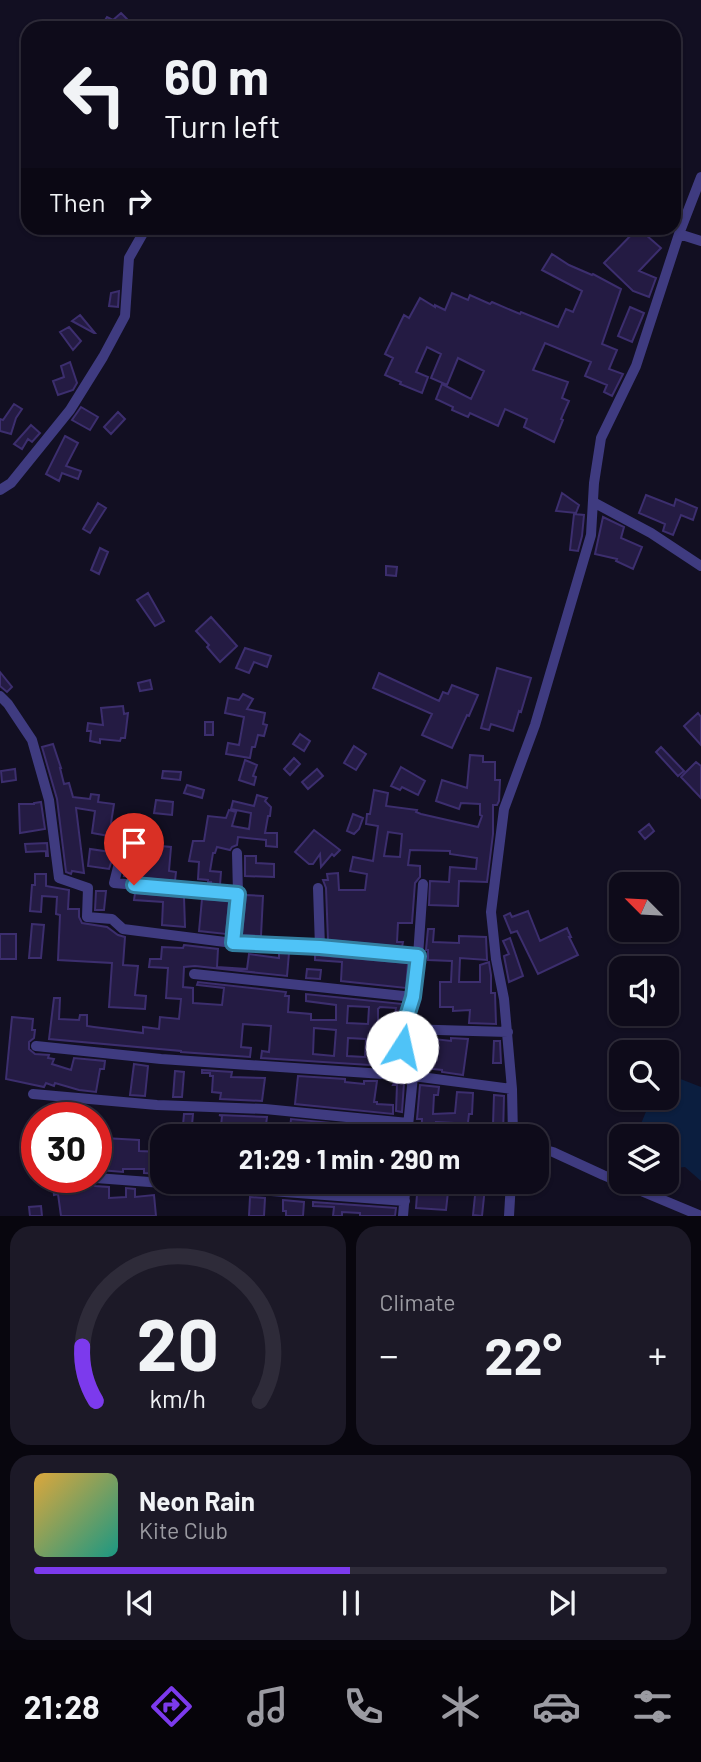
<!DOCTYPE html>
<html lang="en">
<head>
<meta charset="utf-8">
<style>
	body { margin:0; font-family:Barlow,sans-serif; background:#1c1927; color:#f1f3f6; height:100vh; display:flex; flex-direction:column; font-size:26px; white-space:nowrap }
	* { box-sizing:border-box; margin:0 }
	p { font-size:23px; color:#9b9ba2 }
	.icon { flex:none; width:38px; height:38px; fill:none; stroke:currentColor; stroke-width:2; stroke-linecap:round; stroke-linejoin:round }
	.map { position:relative; height:1216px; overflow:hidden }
	.sheet { display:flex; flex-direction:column; gap:10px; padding:10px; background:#08060e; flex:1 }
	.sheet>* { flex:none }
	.guide { position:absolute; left:21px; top:21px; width:660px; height:214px; border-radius:21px; box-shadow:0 2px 5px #0004,0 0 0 2px #2e2b39; background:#0e0b1a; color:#f1f3f6; overflow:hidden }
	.needle { width:46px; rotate:294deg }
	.controls { position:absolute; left:609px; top:872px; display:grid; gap:14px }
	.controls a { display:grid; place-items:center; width:70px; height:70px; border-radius:14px; background:#0e0b1a; box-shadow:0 2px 5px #0004,0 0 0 2px #2e2b39; font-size:35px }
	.speed { position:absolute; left:21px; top:1102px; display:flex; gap:14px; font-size:35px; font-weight:700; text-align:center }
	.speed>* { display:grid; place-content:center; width:91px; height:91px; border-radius:50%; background:#0e0b1a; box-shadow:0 2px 5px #0004,0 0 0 2px #2e2b39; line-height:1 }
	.speed .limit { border:10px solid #d22; background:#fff; color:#111 }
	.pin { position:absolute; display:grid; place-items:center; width:60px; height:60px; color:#fff; margin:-72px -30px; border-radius:50% 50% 50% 0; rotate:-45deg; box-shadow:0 0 7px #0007 }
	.pin .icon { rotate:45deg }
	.me { position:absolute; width:77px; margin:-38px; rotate:10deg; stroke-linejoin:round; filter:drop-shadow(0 0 5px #0008) }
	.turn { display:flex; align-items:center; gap:24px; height:147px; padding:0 28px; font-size:32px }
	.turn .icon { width:91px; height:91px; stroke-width:2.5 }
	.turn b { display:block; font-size:49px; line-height:60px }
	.then { display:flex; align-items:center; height:66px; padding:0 28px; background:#0003; gap:14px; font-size:26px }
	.big { font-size:52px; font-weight:700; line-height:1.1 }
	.sheet .widget { flex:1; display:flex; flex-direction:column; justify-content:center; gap:10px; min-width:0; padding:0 24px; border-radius:21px; background:#1c1927 }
	.sheet .dial { align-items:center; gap:0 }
	.dial svg { height:182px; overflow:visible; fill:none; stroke:#2e2b39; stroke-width:7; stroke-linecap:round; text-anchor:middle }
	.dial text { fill:#f1f3f6; stroke:none }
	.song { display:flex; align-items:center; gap:21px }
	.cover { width:84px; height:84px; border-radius:10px; background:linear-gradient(135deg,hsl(40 70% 55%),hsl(170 70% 35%)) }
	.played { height:7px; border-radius:4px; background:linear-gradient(90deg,#7c3aed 50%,#2e2b39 50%) }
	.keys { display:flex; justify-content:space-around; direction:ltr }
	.heat { display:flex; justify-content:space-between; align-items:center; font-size:38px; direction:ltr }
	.sheet .tiles { flex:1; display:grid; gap:10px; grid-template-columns:1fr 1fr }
	.widget:last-child { grid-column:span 2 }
	.trip { position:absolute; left:150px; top:1124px; width:399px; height:70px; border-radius:21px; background:#0e0b1a; box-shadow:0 2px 5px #0004,0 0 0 2px #2e2b39; font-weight:700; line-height:70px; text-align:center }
	.menu { display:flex; height:112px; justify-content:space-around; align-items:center; background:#06040a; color:#9b9ba2 }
	.menu .icon { width:49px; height:49px }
	.menu .on { color:#7c3aed }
	.menu b { font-size:32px; color:#f1f3f6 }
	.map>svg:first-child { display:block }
</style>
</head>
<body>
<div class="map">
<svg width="701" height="1216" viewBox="0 0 701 1216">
	<rect width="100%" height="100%" fill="#120f22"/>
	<path fill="#0b1e3f" d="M678,1078L701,1087V1181L685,1167L667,1169V1136H636L652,1097H667V1079Z"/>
	<path fill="#241b43" stroke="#3c2e6e" stroke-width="2" fill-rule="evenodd" d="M121,13L131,23L128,27L129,28H104L102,25L107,17L113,20Z
		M638,228L661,248L639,271L656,278L649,297L633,291L604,263Z
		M552,254L569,265L592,275L593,274L621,289L602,344L617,350L609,369L623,374L612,396L604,392L607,385L585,376L591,362L545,343L533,370L568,382L562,398L569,401L561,419L563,420L554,442L524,427L527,419L505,409L498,426L470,413L468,417L452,410L453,407L436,399L442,384L471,399L484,371L458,358L447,385L431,378L441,354L427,347L416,372L428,377L422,393L400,384L401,382L385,375L393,358L385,354L404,315L409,318L420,298L435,307V305L445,310L452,293L468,300L470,295L490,304L492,302L520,314L521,312L558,327L566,309L573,312L582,291L542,270Z
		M119,291L118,307L109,306L111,293Z
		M630,307L644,313L632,342L618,336Z
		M80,315L95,333H94L72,321Z
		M69,327L81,341L73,350L60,332Z
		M70,362L77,383L73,390L58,395L53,381L64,377L61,366Z
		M14,404L22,409L16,418L11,434L0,431V419L3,420Z
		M81,407L98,417L90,430L72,420Z
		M118,412L125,419L111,434L104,427Z
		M31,425L40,433L32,442L28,439L22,449L14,444Z
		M65,436L78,443L66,466L81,471L78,479L62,473L59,481L46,474Z
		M562,493L579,505L576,513L556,511Z
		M646,495L674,506L676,499L697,508L693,520L681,515L673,535L663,531L665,524L639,513Z
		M98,503L106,508L90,533L83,529Z
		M574,514L584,515L582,536L578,551L570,550Z
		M603,517L624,527L621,538L642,547L633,569L616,561L617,559L595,554Z
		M100,548L108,552L99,574L91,570Z
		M386,566L397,567L396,576L386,575Z
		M148,593L164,621L155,626L137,600Z
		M211,617L237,646L220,662L207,647L209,645L196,631Z
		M245,648L271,656L267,667L254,662L249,673L236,668Z
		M497,668L531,678L521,712L519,711L513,731L491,724L489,730L481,728Z
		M0,672L12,687L7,692L0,686Z
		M379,673L439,701L443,692L448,694L452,685L478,695L469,716L467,715L452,748L422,735L432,714L373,688Z
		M150,680L152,689L140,691L138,683Z
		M243,694L253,699L247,709L265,713L263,724L267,725L264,736L258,735L255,747H252L250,758L226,754L228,743L239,745L244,717L225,713L228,698L239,700Z
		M123,706L124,714L128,713L125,738H121L120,741L100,739V743L90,741L91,731H87L88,723L103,725L101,708Z
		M698,713L701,717V745L684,726Z
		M205,722H213V735H205Z
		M300,734L310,741L304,751L293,744Z
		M53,744L61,768H60L64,784L69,783L73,797L90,799L91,794L99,795L98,802L114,804L109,836L92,833L95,811L76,808L84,873L72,871L71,874L66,872L57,799L42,747Z
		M354,746L366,754L356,770L344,763Z
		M661,747L684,771L678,776L656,752Z
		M470,755L483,756V762H495V780H500L499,801L497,805H493V834L487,882L459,881L458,906L429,905L430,881L449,882L450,867L476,869L477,858L450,854V851L410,850L408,865L420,866V877L415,883L412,923H398L397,942H403L402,947L328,940L326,888L323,880H328L327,874L338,873L339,890H365L367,874L350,871L353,857L373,861L378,826L366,824L367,814H370L374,790L388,793L386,806L417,810L416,812L421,814L478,827L482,816L480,815V804L461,803L459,809L436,801L442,780L467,788ZM388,832L402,834L400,857L384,856Z
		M294,758L300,764L290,775L284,769Z
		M245,760L257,765L253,776L256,777L254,785L239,780Z
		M696,762L701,766V798L681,777Z
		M401,767L425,781L418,795L402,787L400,790L391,786Z
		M15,769L16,780L2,782L1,771Z
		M317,769L323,776L308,789L302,782Z
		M163,771L181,772L180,780L162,778Z
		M187,785L204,790L202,798L184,793Z
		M257,795L267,798L265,801L271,807L270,816H268L265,833H277V847L266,846V840L238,837L237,845L232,847L230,850L217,847L215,853H213L210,871L221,872L220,885L211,884V882H208V880L198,879L199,862L189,861L193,841H204L208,816L226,818L229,810L236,812L232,826L249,829L251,813L231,809L233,801L254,806Z
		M156,800L173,802L172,815L154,813Z
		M41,802L45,829L20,833L19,804H34V803Z
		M353,814L363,818L359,829L354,834L347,831Z
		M649,824L654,831L645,839L639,832Z
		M314,830L340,850L334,856L332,854L321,867L320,854L313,864H309L295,852Z
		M143,838L162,839L161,846L171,847L169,871L176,872L175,881L124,876L128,858L126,854L121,851L114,854L109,869L88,866L90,849L111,852L112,844L142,847Z
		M47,843L48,856H46V851L26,852L25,844Z
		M245,856H256V863L274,864V877L245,876Z
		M35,874H46V886L69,890L68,909H79V917L82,923L107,927L118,935L125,937L123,965L138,966L135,995L146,996L145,1009L109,1007L112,963L58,960L60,915L56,914L57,897L42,896L41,912L30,911L32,885H35Z
		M96,891H106L104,910H95Z
		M135,893L184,897L185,927L162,925L163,902L134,900Z
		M246,895L263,896L261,936L242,935Z
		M202,899L229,901L226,934L199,931Z
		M528,911L540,941L567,928L571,937H569L578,955L538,974L517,931L511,933L504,916L510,913L512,917Z
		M32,924L44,925L41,958H29Z
		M428,929H434L433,942L459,943V936L486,937L487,960L460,958L459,982H480V965L489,962L491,975V993H495L496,1024L469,1023L470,1010L453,1011V1007H440V982H451L452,961L428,960V950H426Z
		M0,934H16V959H0Z
		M510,938L523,976L509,982L504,956L509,954L503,941Z
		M184,945L218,949L217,967L247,969L249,954L279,958V953H289L287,976L195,966L184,967L183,987L193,988V1003L222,1005L224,988L197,985L198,982L286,992L285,996H289L288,1012L311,1014V1020H336V1005L306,1001V994L403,1004L399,1016L395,1015L396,1008L380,1007L378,1009V1026L393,1027L391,1059L379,1058L385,1059V1066L261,1058L262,1051L269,1052L271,1026L243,1024L241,1047L251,1048L250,1057L181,1052V1051L49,1039L54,998H60L59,1019L79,1020L80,1015H87V1026L94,1027L143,1033V1027L159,1029L160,1017L179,1019L181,999L166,998L168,968L149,967L150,959H161L162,947L183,948ZM348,1006L369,1007L368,1024L347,1023ZM314,1028L336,1030L334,1056L313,1054ZM348,1038L366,1039L365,1057L347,1056Z
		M315,955L408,963L406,988L341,981L342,962L315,960Z
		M307,969L321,970L320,979L306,978Z
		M12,1017L33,1019L32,1030H35L34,1038L29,1042V1049L35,1054L49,1055L48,1058L54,1059L52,1064L71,1070L74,1058L105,1061L104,1069H100L96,1092L79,1090L55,1083L54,1086L46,1083L44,1087L6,1079Z
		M416,1037L451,1041V1038L468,1039L463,1075L442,1072V1070L433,1069L416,1068L414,1067Z
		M494,1041H500L501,1063H493Z
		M134,1064L148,1066L145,1096L130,1095Z
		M202,1070L232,1072L231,1077L265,1078L262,1101L220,1099L221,1093L212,1092L213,1076H210V1073H202Z
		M175,1071L184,1072L182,1097H173Z
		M298,1076L345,1079V1082L364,1084V1081H377L374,1102H377V1104L393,1105V1114L295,1104Z
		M394,1083H404L402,1112L396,1111L397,1085H393Z
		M420,1085L439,1087L438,1095H434L433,1114L455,1113L457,1092L473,1093L472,1114H469L467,1131L453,1130L454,1123L436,1122L435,1136H421L422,1119H417Z
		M494,1095L504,1096L503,1136L486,1135L487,1124L493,1125Z
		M184,1114H193L191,1136H182Z
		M219,1115L267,1117L266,1125L290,1128L291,1119L392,1129V1131H384V1136H345V1127L325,1126L324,1128L316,1127L315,1136H220L222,1116Z
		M104,1138L139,1140V1151L163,1152L162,1174L144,1173V1169H123V1172L100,1170V1162H103Z
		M348,1181H370V1190L347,1189Z
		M418,1181H434L433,1191L448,1192L446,1210L416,1208Z
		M90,1183L95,1186L109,1187V1198L126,1197V1188L135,1189V1197L154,1195L156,1216H61L58,1194L54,1195L53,1186Z
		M476,1186L485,1187L482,1216L473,1215Z
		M250,1197L265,1198L264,1216H249Z
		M283,1200L304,1202L303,1216H286V1211H283Z
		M313,1202L396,1208L395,1216H360V1213L342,1212V1216H333L334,1207L313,1206Z
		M41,1206L42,1216H30L29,1207Z"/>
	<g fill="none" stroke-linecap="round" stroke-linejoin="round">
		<path stroke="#3f3b80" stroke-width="10" d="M679,234L701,241
			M0,490L11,483L70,410L103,357L125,316L129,258L146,228
			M593,502L651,533L701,566
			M0,696L8,704L32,740L49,800L59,878L88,888L87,917L112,919L123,929L233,943L320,947L418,956
			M120,859L114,883L238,894
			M318,888L320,947
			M233,943L238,894L237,853
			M194,974L413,997
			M403,1029L508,1032
			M36,1046L161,1059L413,1076L512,1089
			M33,1094L157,1105L265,1109L408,1123
			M407,1136L413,1076L400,1065L403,1029L413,997L418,956L423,884
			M513,1136L512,1089L504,999L496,959L491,912L504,809L535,725L591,535L594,483L601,438L636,366L679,234L701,177
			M537,1148L553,1152L603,1175L701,1216
			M96,1178L405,1201
			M403,1216L406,1181
			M509,1216L511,1181"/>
	</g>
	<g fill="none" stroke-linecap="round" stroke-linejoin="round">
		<g stroke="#337fa1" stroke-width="18">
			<path id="route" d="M134,885L238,894L233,943L320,947L418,956L413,997L403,1029L402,1047"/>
		</g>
		<use href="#route" stroke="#4fc3f7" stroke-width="12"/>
	</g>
</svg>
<div class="controls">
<a><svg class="needle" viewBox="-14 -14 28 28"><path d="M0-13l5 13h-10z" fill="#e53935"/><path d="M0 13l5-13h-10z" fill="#9b9ba2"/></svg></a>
<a><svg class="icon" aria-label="sound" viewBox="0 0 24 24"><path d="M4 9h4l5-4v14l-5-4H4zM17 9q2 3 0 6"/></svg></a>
<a><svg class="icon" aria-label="search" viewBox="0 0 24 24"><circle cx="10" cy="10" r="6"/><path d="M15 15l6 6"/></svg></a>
<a><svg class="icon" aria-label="layers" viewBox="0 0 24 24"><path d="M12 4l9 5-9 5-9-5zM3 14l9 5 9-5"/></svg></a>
</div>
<div class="speed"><div class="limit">30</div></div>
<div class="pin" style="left:134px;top:885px;background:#d93025"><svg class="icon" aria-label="arrive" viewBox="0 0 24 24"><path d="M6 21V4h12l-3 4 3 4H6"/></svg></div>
<svg class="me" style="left:402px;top:1047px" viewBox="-20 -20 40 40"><circle r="19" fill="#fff"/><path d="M0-13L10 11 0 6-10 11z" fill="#4fc3f7"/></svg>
<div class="trip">21:29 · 1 min · 290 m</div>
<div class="guide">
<div class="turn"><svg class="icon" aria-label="left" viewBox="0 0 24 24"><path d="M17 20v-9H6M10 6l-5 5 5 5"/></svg><div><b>60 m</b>Turn left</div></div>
<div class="then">Then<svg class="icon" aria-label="right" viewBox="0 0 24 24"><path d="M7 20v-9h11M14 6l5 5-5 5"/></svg></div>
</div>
</div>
<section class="sheet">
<div class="tiles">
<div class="widget dial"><svg viewBox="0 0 100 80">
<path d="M14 69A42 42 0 1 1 86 69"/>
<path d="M14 69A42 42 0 0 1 8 45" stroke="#7c3aed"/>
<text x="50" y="56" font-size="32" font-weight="700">20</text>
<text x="50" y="72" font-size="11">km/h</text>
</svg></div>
<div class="widget"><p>Climate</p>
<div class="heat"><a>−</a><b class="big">22°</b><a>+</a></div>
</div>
<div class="widget">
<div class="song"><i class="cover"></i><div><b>Neon Rain</b><p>Kite Club</p></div></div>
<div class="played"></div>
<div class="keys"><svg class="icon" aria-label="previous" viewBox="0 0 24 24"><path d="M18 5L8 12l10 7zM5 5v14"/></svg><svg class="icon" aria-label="pause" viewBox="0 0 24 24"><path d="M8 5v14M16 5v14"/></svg><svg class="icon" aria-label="next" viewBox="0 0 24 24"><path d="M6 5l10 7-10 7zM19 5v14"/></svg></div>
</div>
</div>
</section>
<nav class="menu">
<b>21:28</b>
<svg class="icon on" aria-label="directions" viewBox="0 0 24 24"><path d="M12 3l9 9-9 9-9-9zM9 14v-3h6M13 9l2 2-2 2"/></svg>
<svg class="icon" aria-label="music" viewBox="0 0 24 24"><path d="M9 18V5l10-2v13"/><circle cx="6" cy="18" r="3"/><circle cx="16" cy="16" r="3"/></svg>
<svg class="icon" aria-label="phone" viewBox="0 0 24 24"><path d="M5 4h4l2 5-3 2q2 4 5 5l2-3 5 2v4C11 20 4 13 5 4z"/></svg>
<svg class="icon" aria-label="climate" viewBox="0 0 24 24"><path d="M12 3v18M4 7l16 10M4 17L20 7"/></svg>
<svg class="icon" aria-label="car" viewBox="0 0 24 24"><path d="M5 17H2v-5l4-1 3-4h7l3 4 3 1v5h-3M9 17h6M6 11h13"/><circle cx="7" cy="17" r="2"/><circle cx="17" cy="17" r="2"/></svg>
<svg class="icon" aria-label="filters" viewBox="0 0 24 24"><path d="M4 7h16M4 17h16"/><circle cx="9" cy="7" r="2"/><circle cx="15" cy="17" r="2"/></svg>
</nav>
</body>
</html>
